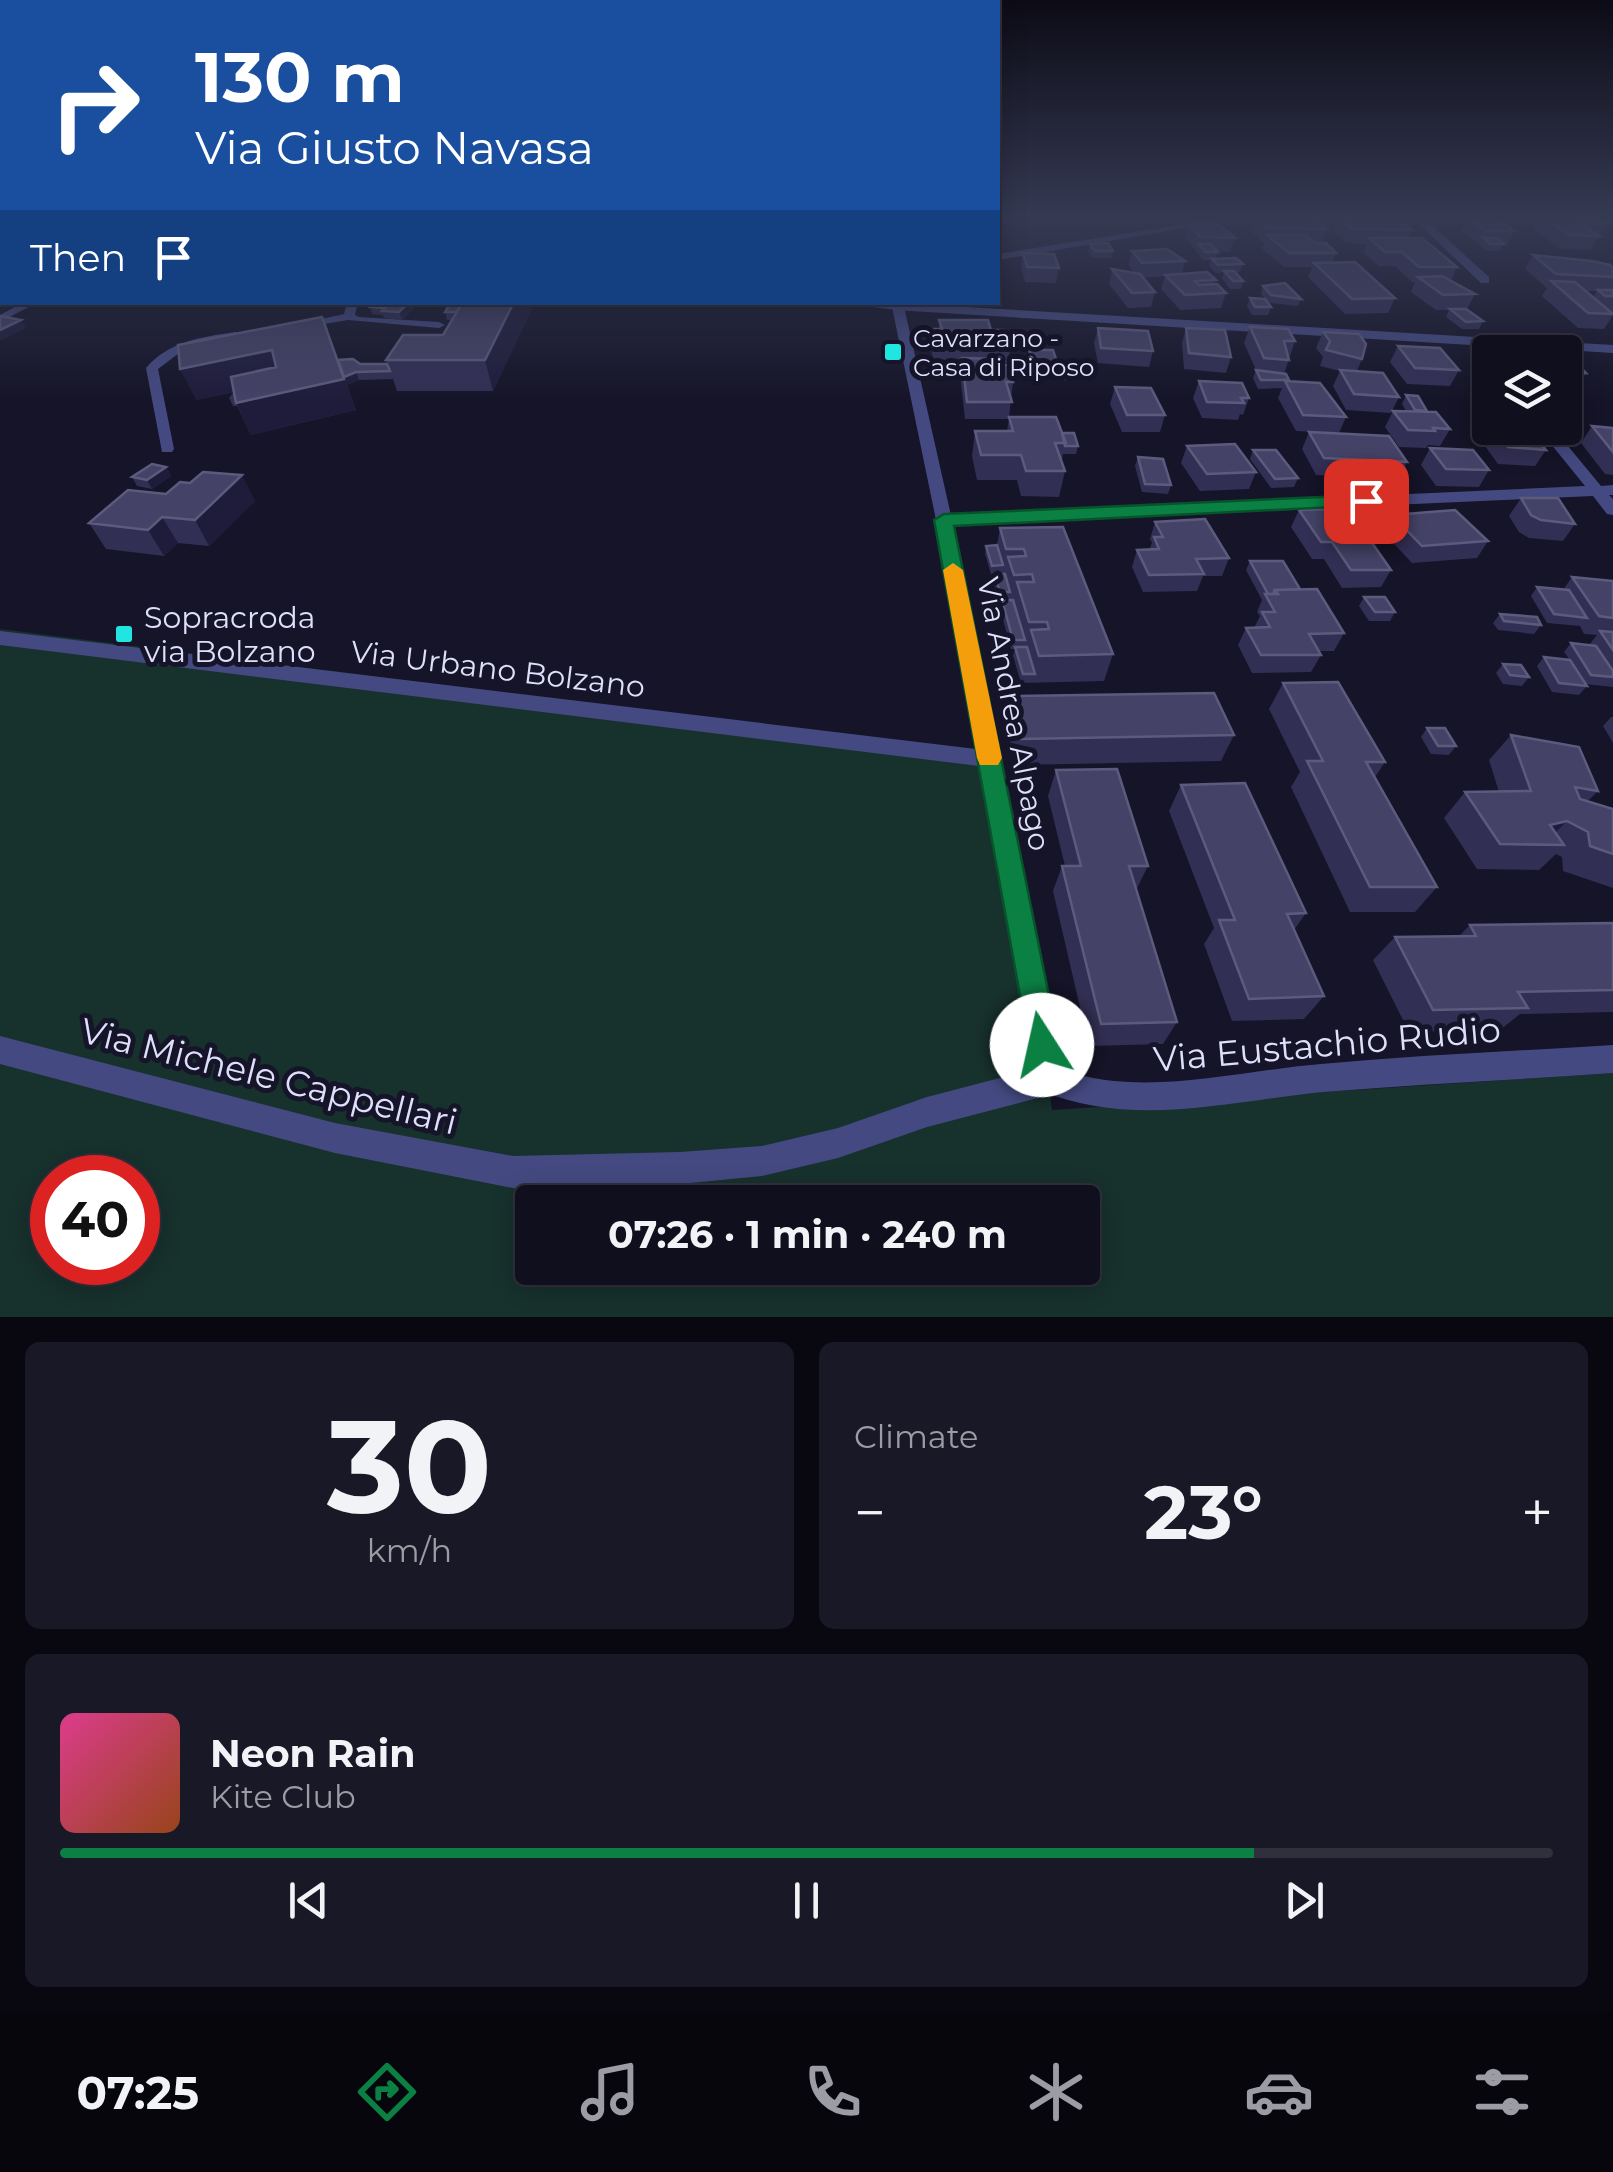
<!DOCTYPE html>
<html lang="en">
<head>
<meta charset="utf-8">
<style>
	body { margin:0; font-family:Montserrat,sans-serif; background:#191827; color:#f1f3f6; height:100vh; display:flex; flex-direction:column; font-size:38px; white-space:nowrap }
	* { box-sizing:border-box; margin:0 }
	p { font-size:32px; color:#9c9ca4 }
	.icon { flex:none; width:55px; height:55px; fill:none; stroke:currentColor; stroke-width:2; stroke-linecap:round; stroke-linejoin:round }
	.map { position:relative; height:1317px; overflow:hidden }
	.details { display:flex; flex-direction:column; gap:25px; padding:25px; background:#090810; flex:1 }
	.details>* { flex:none }
	.top-card { position:absolute; left:0px; top:0px; width:1000px; height:305px; box-shadow:0 5px 25px #0003,0 0 0 2px #302f3c; background:#1a4fa0; color:#fff; overflow:hidden }
	.buttons { position:absolute; left:1472px; top:335px; display:grid; gap:20px }
	.buttons a { display:grid; place-items:center; width:110px; height:110px; border-radius:10px; background:#100f1e; box-shadow:0 5px 25px #0003,0 0 0 2px #302f3c; font-size:50px }
	.speed { position:absolute; left:30px; top:1155px; display:flex; gap:20px; font-size:50px; font-weight:700; text-align:center }
	.speed>* { display:grid; place-content:center; width:130px; height:130px; border-radius:50%; background:#100f1e; box-shadow:0 5px 25px #0003,0 0 0 2px #302f3c; line-height:1 }
	.speed .limit { border:15px solid #d22; background:#fff; color:#111 }
	.pin { position:absolute; display:grid; place-items:center; width:85px; height:85px; color:#fff; margin:-42px; border-radius:20px; box-shadow:0 5px 15px #0006 }
	.me { position:absolute; width:110px; margin:-55px; rotate:350deg; stroke-linejoin:round; filter:drop-shadow(0 0 8px #0008) }
	.turn { display:flex; align-items:center; gap:35px; height:210px; padding:0 30px; font-size:45px }
	.turn .icon { width:130px; height:130px; stroke-width:2.5 }
	.turn b { display:block; font-size:70px; line-height:85px }
	.then { display:flex; align-items:center; height:95px; padding:0 30px; background:#0003; gap:20px; font-size:38px }
	.big { font-size:75px; font-weight:700; line-height:1.1 }
	.details .card { flex:1; display:flex; flex-direction:column; justify-content:center; gap:15px; min-width:0; padding:0 35px; border-radius:15px; background:#191827 }
	.details .dial { align-items:center; gap:0 }
	.dial b { font-size:130px; line-height:1 }
	.song { display:flex; align-items:center; gap:30px }
	.cover { width:120px; height:120px; border-radius:15px; background:linear-gradient(135deg,hsl(330 70% 55%),hsl(20 70% 35%)) }
	.played { height:10px; border-radius:5px; background:linear-gradient(90deg,#0b8043 80%,#302f3c 80%) }
	.keys { display:flex; justify-content:space-around; direction:ltr }
	.heat { display:flex; justify-content:space-between; align-items:center; font-size:55px; direction:ltr }
	.details .tiles { flex:1; display:grid; gap:25px; grid-template-columns:1fr 1fr }
	.card:last-child { grid-column:span 2 }
	.trip { position:absolute; left:515px; top:1185px; width:585px; height:100px; border-radius:10px; background:#100f1e; box-shadow:0 5px 25px #0003,0 0 0 2px #302f3c; font-weight:700; line-height:100px; text-align:center }
	.tab-bar { display:flex; height:160px; justify-content:space-around; align-items:center; background:#06060c; color:#9c9ca4 }
	.tab-bar .icon { width:70px; height:70px }
	.tab-bar .active { color:#0b8043 }
	.tab-bar b { font-size:45px; color:#f1f3f6 }
	.map>svg:first-child { display:block }
</style>
</head>
<body>
<div class="map">
<svg width="1613" height="1317" viewBox="0 0 1613 1317">
	<rect width="100%" height="100%" fill="#151428"/>
	<path fill="#17312d" fill-rule="evenodd" d="M0,629L998,755L1010,813L1052,1110L1613,1073V1317H0ZM52,1178H138V1262H52ZM532,1202H1082V1268H532Z"/>
	<g fill="none" stroke-linecap="round" stroke-linejoin="round">
		<path fill="#444a81" fill-rule="evenodd" d="M24,302H38L0,322V315Z
			M347,302H358L355,315L359,317L439,322L445,325L439,328L348,320L300,328L294,325L344,314Z
			M829,302H882L903,307L898,310Z
			M235,332L241,335L239,337L183,350L158,369L174,449L172,452H162L146,368C169,341 202,337 235,332Z"/>
		<path fill="#444a81" fill-rule="evenodd" d="M1195,219H1206L1210,224L998,260V254L1197,222Z
			M1414,219H1425L1489,277V283H1481Z
			M1491,219H1613V223L1494,224L1489,221Z
			M2,285V293L0,294V286Z
			M898,303L1613,345V353L1485,345L1491,352L1490,364L1485,363L1471,345L894,310L892,307Z
			M1538,428H1553L1601,486L1613,485V495H1609L1613,499V515L1607,514L1593,496L944,525L936,520L944,515L1585,486Z
			M0,1036L335,1123L513,1156L680,1152L762,1146L838,1128L927,1097L1049,1065L1059,1070L1064,1080L1059,1090L1049,1095L927,1127L838,1158L762,1176L680,1184L513,1188L335,1153L0,1064Z"/>
		<path fill="#444a81" fill-rule="evenodd" d="M891,302H903L952,520L1062,1070C1146,1098 1235,1071 1321,1064C1418,1055 1516,1051 1613,1045V1073C1517,1080 1420,1084 1324,1092C1227,1101 1133,1129 1039,1090L1034,1080L979,766L0,645V631L976,749L936,520Z"/>
	</g>
	<path fill="#322f54" fill-rule="evenodd" d="M1254,219H1317L1327,229L1322,243L1336,253L1333,263L1395,298L1388,313L1345,314L1308,277L1312,267H1284L1262,249L1264,242H1261L1250,229Z
		M1337,219H1399L1412,230L1409,238L1457,267L1451,280L1475,294L1467,309L1483,321L1479,329H1462L1446,317L1449,310H1436L1411,292L1415,282H1412L1395,266H1379L1363,252L1367,244L1346,243L1333,230Z
		M1467,219H1498L1515,231L1507,245H1503L1500,251H1487L1461,231Z
		M1539,219H1598L1606,224L1591,250L1561,249L1533,229Z
		M1189,223L1235,238L1230,252L1217,251L1216,258L1243,264L1240,272H1235L1243,281L1241,289H1230L1222,278L1224,272L1216,273L1209,266L1211,260H1203L1185,237Z
		M2,230V251H0V231Z
		M1090,244L1113,251L1111,258H1093L1088,251Z
		M1132,251L1185,261L1182,274L1216,280L1214,284L1226,293L1221,308L1180,310L1161,289L1165,276L1143,278L1155,292L1151,307L1128,308L1109,284L1112,269L1134,273L1128,265Z
		M1023,253L1059,268L1056,283L1025,282L1021,267Z
		M1533,255L1613,268V315L1604,329L1578,328L1542,296L1547,288L1525,269ZM1586,291H1597L1593,297Z
		M1263,286L1301,299L1298,306L1269,303L1261,294Z
		M1250,298L1271,307L1268,315H1252L1247,306Z
		M374,302H420L402,320L384,318L383,315L372,314L370,307Z
		M451,302H535L493,391H397L393,379L359,380L347,385L356,410L251,435L237,406H233L229,398L234,392L196,400L338,360L360,364H387L386,360L443,335L452,320H447L445,312Z
		M939,320L991,330L1010,347L1008,363H1000L1013,382L1009,417L1062,433L1078,446L1076,454H1063L1062,461L1065,471L1059,497L1021,496L1017,480H977L972,456L975,431H1007L1009,419H965L960,374L961,364H934L930,344L931,329H939Z
		M1250,327L1295,341L1284,374L1289,380L1288,382L1346,417L1339,433L1296,431L1278,398L1282,388L1258,389L1253,378L1256,370L1244,343Z
		M1098,328L1153,351L1149,367L1098,363L1094,343Z
		M1186,328L1231,357L1226,373L1184,369L1182,343Z
		M1323,332L1362,359L1357,371L1399,397L1391,413L1346,410L1333,386L1340,371L1320,366L1323,357L1316,348Z
		M1398,346L1459,370L1450,386L1407,384L1390,362Z
		M1029,350L1057,362L1075,372L1073,380H1059L1056,370H1033L1028,358Z
		M1565,353L1586,373L1572,397H1565Z
		M1199,381L1249,398L1243,415L1240,414L1238,420L1202,418L1193,398Z
		M1115,387L1165,415L1160,432H1122L1110,404Z
		M1406,395L1450,429L1440,446L1428,445L1426,448L1399,447L1385,427L1393,411H1406L1402,404Z
		M1592,426L1613,428V475L1605,474L1581,443Z
		M1491,428H1528L1546,450L1535,466L1498,464L1482,442Z
		M1309,432L1407,462L1398,479L1316,475L1302,449Z
		M1187,446L1256,472L1249,489L1200,491L1181,463Z
		M1430,448L1489,470L1479,487L1436,486L1421,465Z
		M1253,450L1298,478L1294,487L1271,488L1250,459Z
		M1138,457L1171,485L1168,494L1142,492L1135,466Z
		M166,467L171,476L152,489L137,486L132,477Z
		M166,494L255,501L209,546L178,543L164,556L106,549L89,523Z
		M1521,498L1575,524L1563,541L1529,538L1519,532L1509,516Z
		M1299,510L1347,538L1391,570L1381,587L1342,588L1324,559H1312L1291,527Z
		M1392,515L1488,541L1477,558L1412,563L1383,532Z
		M1155,522L1229,558L1222,576H1203L1197,591L1143,592L1132,567L1137,550H1149L1152,543L1150,539Z
		M1063,527L1113,654L1104,681L1021,683L1013,656L1015,649H1011L1000,609L1002,601H998L993,583L994,574H991L985,554L986,546L997,545L1000,528Z
		M1250,561L1300,589L1344,633L1334,651H1319L1321,655L1311,672L1252,673L1238,645L1246,628H1254L1260,616L1257,612L1262,600L1246,570Z
		M1572,577L1613,581V687L1585,684L1587,686L1579,695L1552,692L1537,666L1544,657L1569,659L1564,652L1571,643L1589,645L1597,635L1584,634L1580,626L1547,623L1531,596L1537,587L1563,590Z
		M1364,597L1395,612L1390,621H1369L1359,606Z
		M1500,614L1541,625L1534,634L1498,630L1493,623Z
		M1503,664L1529,677L1522,686L1503,684L1496,673Z
		M1283,683L1385,762L1375,777L1437,887L1415,912H1350L1291,787L1300,772L1269,709Z
		M1011,696L1234,735L1221,761L1015,765L1005,722Z
		M1611,717H1613V743L1603,726Z
		M1427,728L1456,746L1449,755L1431,754L1421,737Z
		M1511,735L1598,791L1588,801L1613,809V888L1563,871L1562,857L1556,854L1539,870L1477,869L1444,818L1465,792H1499L1489,760Z
		M1056,770L1148,866L1136,890L1177,1022L1163,1044L1089,1046L1053,891L1062,866H1065L1048,796Z
		M1181,785L1306,913L1294,930L1324,996L1304,1019L1232,1021L1204,944L1214,928L1169,811Z
		M1613,923V1012L1520,1014L1500,1030L1409,1032L1373,960L1395,937L1459,936L1470,925Z"/>
	<path fill="#1f1c3b" d="M409,302H420L402,320L399,312Z
		M514,302H535L493,391L485,360Z
		M322,317L344,377L356,372L359,380L347,385L356,410L251,435L236,403L252,399Z
		M21,320L26,328L0,341V330Z
		M272,350L285,381L196,400L180,369Z
		M166,467L171,476L152,489L147,480Z
		M242,475L255,501L209,546L195,520Z
		M162,517L178,543L164,556L148,530Z
		M1567,821L1543,845L1550,825Z"/>
	<path fill="#444266" stroke="#5c5b7d" stroke-width="2.5" d="M1258,219H1317L1327,229L1266,228Z
		M1340,219H1399L1412,230L1352,229Z
		M1469,219H1498L1515,231H1486Z
		M1545,219H1598L1606,224H1581L1599,236L1569,235Z
		M1189,223H1217L1235,238L1200,237Z
		M1267,235H1306L1314,243H1326L1336,253H1289Z
		M1369,238H1422L1457,267H1419L1402,252H1385Z
		M1483,238H1496L1504,244H1491Z
		M1108,243L1113,251H1095L1090,244Z
		M1198,244H1211L1218,252H1205Z
		M1167,249L1185,261L1142,263L1132,251Z
		M1023,253L1054,254L1059,268L1027,267Z
		M1533,255L1592,261L1610,265L1613,268V277L1556,274Z
		M1236,258L1243,264L1218,265L1212,259Z
		M1355,262L1395,298L1352,299L1314,263Z
		M1112,269L1140,274L1155,292L1132,293Z
		M1224,271H1234L1243,281H1233Z
		M1207,272L1216,280L1195,281L1199,285L1217,284L1226,293L1185,295L1165,275Z
		M1442,276L1475,294L1443,295L1418,277Z
		M1551,281L1575,282L1613,314L1588,313Z
		M1285,283L1301,299L1271,295L1263,286Z
		M1598,290H1613V296H1605Z
		M1250,298L1265,299L1271,307H1255Z
		M374,302H409L399,312L382,311L385,308L370,307Z
		M451,302H460L461,305L457,312H445Z
		M475,302H514L485,360H386L403,335H443L461,305H474Z
		M1450,309H1466L1483,321L1466,322Z
		M0,316L21,320L0,330Z
		M322,317L344,379L236,403L231,377L276,367L272,350L180,369L178,345Z
		M939,320H988L991,330H1004L1010,347L936,348L931,329H942Z
		M1250,327L1288,329L1295,341H1284L1289,360L1264,358Z
		M1098,328L1148,331L1153,351L1101,348Z
		M1186,328L1225,330L1231,357L1189,353Z
		M1323,332L1359,334L1366,344L1362,359L1326,350L1330,341Z
		M1398,346L1440,348L1459,370L1415,368Z
		M1029,350H1053L1057,362H1034Z
		M1565,353H1567L1586,373L1565,372Z
		M962,358L999,359L1001,365H1008L1013,382H1006L1012,402H967Z
		M353,359L360,364H387L390,371L356,372L344,377L338,360Z
		M1057,362H1071L1075,372H1061Z
		M1256,370L1286,374L1289,380H1261Z
		M1340,370L1383,373L1399,397L1354,394Z
		M1199,381L1242,383L1249,398H1241L1244,403L1207,402Z
		M1285,381L1320,383L1346,417L1303,415Z
		M1565,381H1570L1577,389L1565,388Z
		M1115,387L1151,388L1165,415H1127Z
		M1406,395L1418,396L1427,411L1415,410Z
		M1393,411L1436,412L1450,429L1433,428L1435,431L1408,430Z
		M1009,417H1056L1066,443H1055L1065,471H1026L1021,455H981L975,431H1013Z
		M1592,426L1613,428V452Z
		M1494,428H1528L1546,450L1508,447Z
		M1309,432L1389,436L1407,462L1324,458Z
		M1062,433H1074L1078,446H1065Z
		M1235,444L1256,472L1207,474L1187,446Z
		M1430,448L1473,450L1489,470L1446,469Z
		M1253,450H1276L1298,478L1275,479Z
		M1138,457L1163,459L1171,485L1145,484Z
		M152,464L166,467L147,480L132,477Z
		M203,472L242,475L195,520L162,517L148,530L89,523L128,490L166,494L180,482L190,483Z
		M1521,498H1558L1575,524L1541,520L1531,515Z
		M1327,509L1347,538L1368,537L1391,570H1351L1332,542H1321L1299,510Z
		M1455,510L1488,541L1422,546L1392,515Z
		M1205,519L1229,558L1196,559L1204,574L1149,575L1137,550L1159,549L1154,537H1163L1155,522Z
		M1063,527L1113,654L1039,656L1031,630L1049,629L1047,622H1029L1017,582H1034L1032,574L1014,575L1008,557L1026,556L1024,549H1006L1000,528Z
		M997,545L1003,565L992,566L986,546Z
		M1250,561H1283L1300,589L1275,590L1273,594H1268Z
		M994,574H1005L1010,592H1000Z
		M1572,577L1613,581V618L1599,616Z
		M1537,587L1569,590L1587,618L1554,614Z
		M1317,589L1344,633L1309,634L1321,655H1261L1246,628L1270,627L1262,612H1275L1265,594H1278L1275,590Z
		M1364,597H1385L1395,612H1375Z
		M1002,600H1013L1025,640H1013Z
		M1500,614L1537,617L1541,625L1504,621Z
		M1600,631L1613,632V650Z
		M1571,643L1596,646L1613,671V677L1591,675Z
		M1015,647H1027L1035,674H1023Z
		M1544,657L1570,660L1587,686L1559,683Z
		M1503,664L1521,665L1529,677L1510,675Z
		M1338,682L1385,762H1366L1437,887H1370L1307,761H1323L1283,683Z
		M1214,693L1234,735L1021,739L1011,696Z
		M1427,728H1445L1456,746H1438Z
		M1511,735L1579,747L1598,791L1575,787L1580,799L1613,809V854L1590,846L1588,832L1567,821L1550,825L1564,845L1500,844L1465,792L1531,791Z
		M1117,769L1148,866H1129L1177,1022L1101,1024L1062,866H1081L1056,770Z
		M1245,783L1306,913L1287,914L1324,996L1249,999L1219,920H1235L1181,785Z
		M1613,923V990L1518,992L1528,1008L1433,1010L1395,937L1476,936L1470,925Z"/>
	<linearGradient id="sky" x2="0" y2="1"><stop stop-color="#0c0b16"/><stop offset="0.54" stop-color="#353a53"/><stop offset="1" stop-color="#353a53" stop-opacity="0"/></linearGradient>
	<rect width="1613" height="403" fill="url(#sky)"/>
	<path fill="#0b8043" stroke="#07532c" stroke-width="2.5" d="M1366,495L1373,497V505L954,526L1059,1045L1054,1056L1042,1061L1031,1056L934,520L944,514Z"/>
	<path fill="#f59e0b" d="M953,563L963,570L1002,758L998,765H980L977,758L943,570Z"/>
	<g fill="#21e5e0" stroke="#151428" stroke-width="4">
		<rect x="883" y="342" width="20" height="20" rx="5"/>
		<rect x="114" y="624" width="20" height="20" rx="5"/>
	</g>
	<g text-anchor="middle" dominant-baseline="central" stroke-width="10" stroke-linejoin="round" paint-order="stroke">
		<g font-size="25" fill="#dedffb" stroke="#151428" text-anchor="start">
			<text x="913" y="338">Cavarzano -<tspan x="913" dy="29">Casa di Riposo</tspan></text>
		</g>
		<g font-size="30" fill="#dedffb" stroke="#151428" text-anchor="start">
			<text x="144" y="617">Sopracroda<tspan x="144" dy="34">via Bolzano</tspan></text>
		</g>
		<g font-size="30" fill="#dedffb" stroke="#151428">
			<text transform="translate(498 669) rotate(7)">Via Urbano Bolzano</text>
			<text transform="translate(1014 714) rotate(79)">Via Andrea Alpago</text>
		</g>
		<g font-size="35" fill="#dedffb" stroke="#151428">
			<text transform="translate(1327 1044) rotate(-5)">Via Eustachio Rudio</text>
			<text transform="translate(269 1076) rotate(14)">Via Michele Cappellari</text>
		</g>
	</g>
</svg>
<div class="buttons">
<a><svg class="icon" aria-label="layers" viewBox="0 0 24 24"><path d="M12 4l9 5-9 5-9-5zM3 14l9 5 9-5"/></svg></a>
</div>
<div class="speed"><div class="limit">40</div></div>
<div class="pin" style="left:1366px;top:501px;background:#d93025"><svg class="icon" aria-label="arrive" viewBox="0 0 24 24"><path d="M6 21V4h12l-3 4 3 4H6"/></svg></div>
<svg class="me" style="left:1042px;top:1045px" viewBox="-20 -20 40 40"><circle r="19" fill="#fff"/><path d="M0-13L10 11 0 6-10 11z" fill="#0b8043"/></svg>
<div class="trip">07:26 · 1 min · 240 m</div>
<div class="top-card">
<div class="turn"><svg class="icon" aria-label="right" viewBox="0 0 24 24"><path d="M7 20v-9h11M14 6l5 5-5 5"/></svg><div><b>130 m</b>Via Giusto Navasa</div></div>
<div class="then">Then<svg class="icon" aria-label="arrive" viewBox="0 0 24 24"><path d="M6 21V4h12l-3 4 3 4H6"/></svg></div>
</div>
</div>
<section class="details">
<div class="tiles">
<div class="card dial"><b>30</b><p>km/h</p></div>
<div class="card"><p>Climate</p>
<div class="heat"><a>−</a><b class="big">23°</b><a>+</a></div>
</div>
<div class="card">
<div class="song"><i class="cover"></i><div><b>Neon Rain</b><p>Kite Club</p></div></div>
<div class="played"></div>
<div class="keys"><svg class="icon" aria-label="previous" viewBox="0 0 24 24"><path d="M18 5L8 12l10 7zM5 5v14"/></svg><svg class="icon" aria-label="pause" viewBox="0 0 24 24"><path d="M8 5v14M16 5v14"/></svg><svg class="icon" aria-label="next" viewBox="0 0 24 24"><path d="M6 5l10 7-10 7zM19 5v14"/></svg></div>
</div>
</div>
</section>
<nav class="tab-bar">
<b>07:25</b>
<svg class="icon active" aria-label="directions" viewBox="0 0 24 24"><path d="M12 3l9 9-9 9-9-9zM9 14v-3h6M13 9l2 2-2 2"/></svg>
<svg class="icon" aria-label="music" viewBox="0 0 24 24"><path d="M9 18V5l10-2v13"/><circle cx="6" cy="18" r="3"/><circle cx="16" cy="16" r="3"/></svg>
<svg class="icon" aria-label="phone" viewBox="0 0 24 24"><path d="M5 4h4l2 5-3 2q2 4 5 5l2-3 5 2v4C11 20 4 13 5 4z"/></svg>
<svg class="icon" aria-label="climate" viewBox="0 0 24 24"><path d="M12 3v18M4 7l16 10M4 17L20 7"/></svg>
<svg class="icon" aria-label="car" viewBox="0 0 24 24"><path d="M5 17H2v-5l4-1 3-4h7l3 4 3 1v5h-3M9 17h6M6 11h13"/><circle cx="7" cy="17" r="2"/><circle cx="17" cy="17" r="2"/></svg>
<svg class="icon" aria-label="filters" viewBox="0 0 24 24"><path d="M4 7h16M4 17h16"/><circle cx="9" cy="7" r="2"/><circle cx="15" cy="17" r="2"/></svg>
</nav>
</body>
</html>
